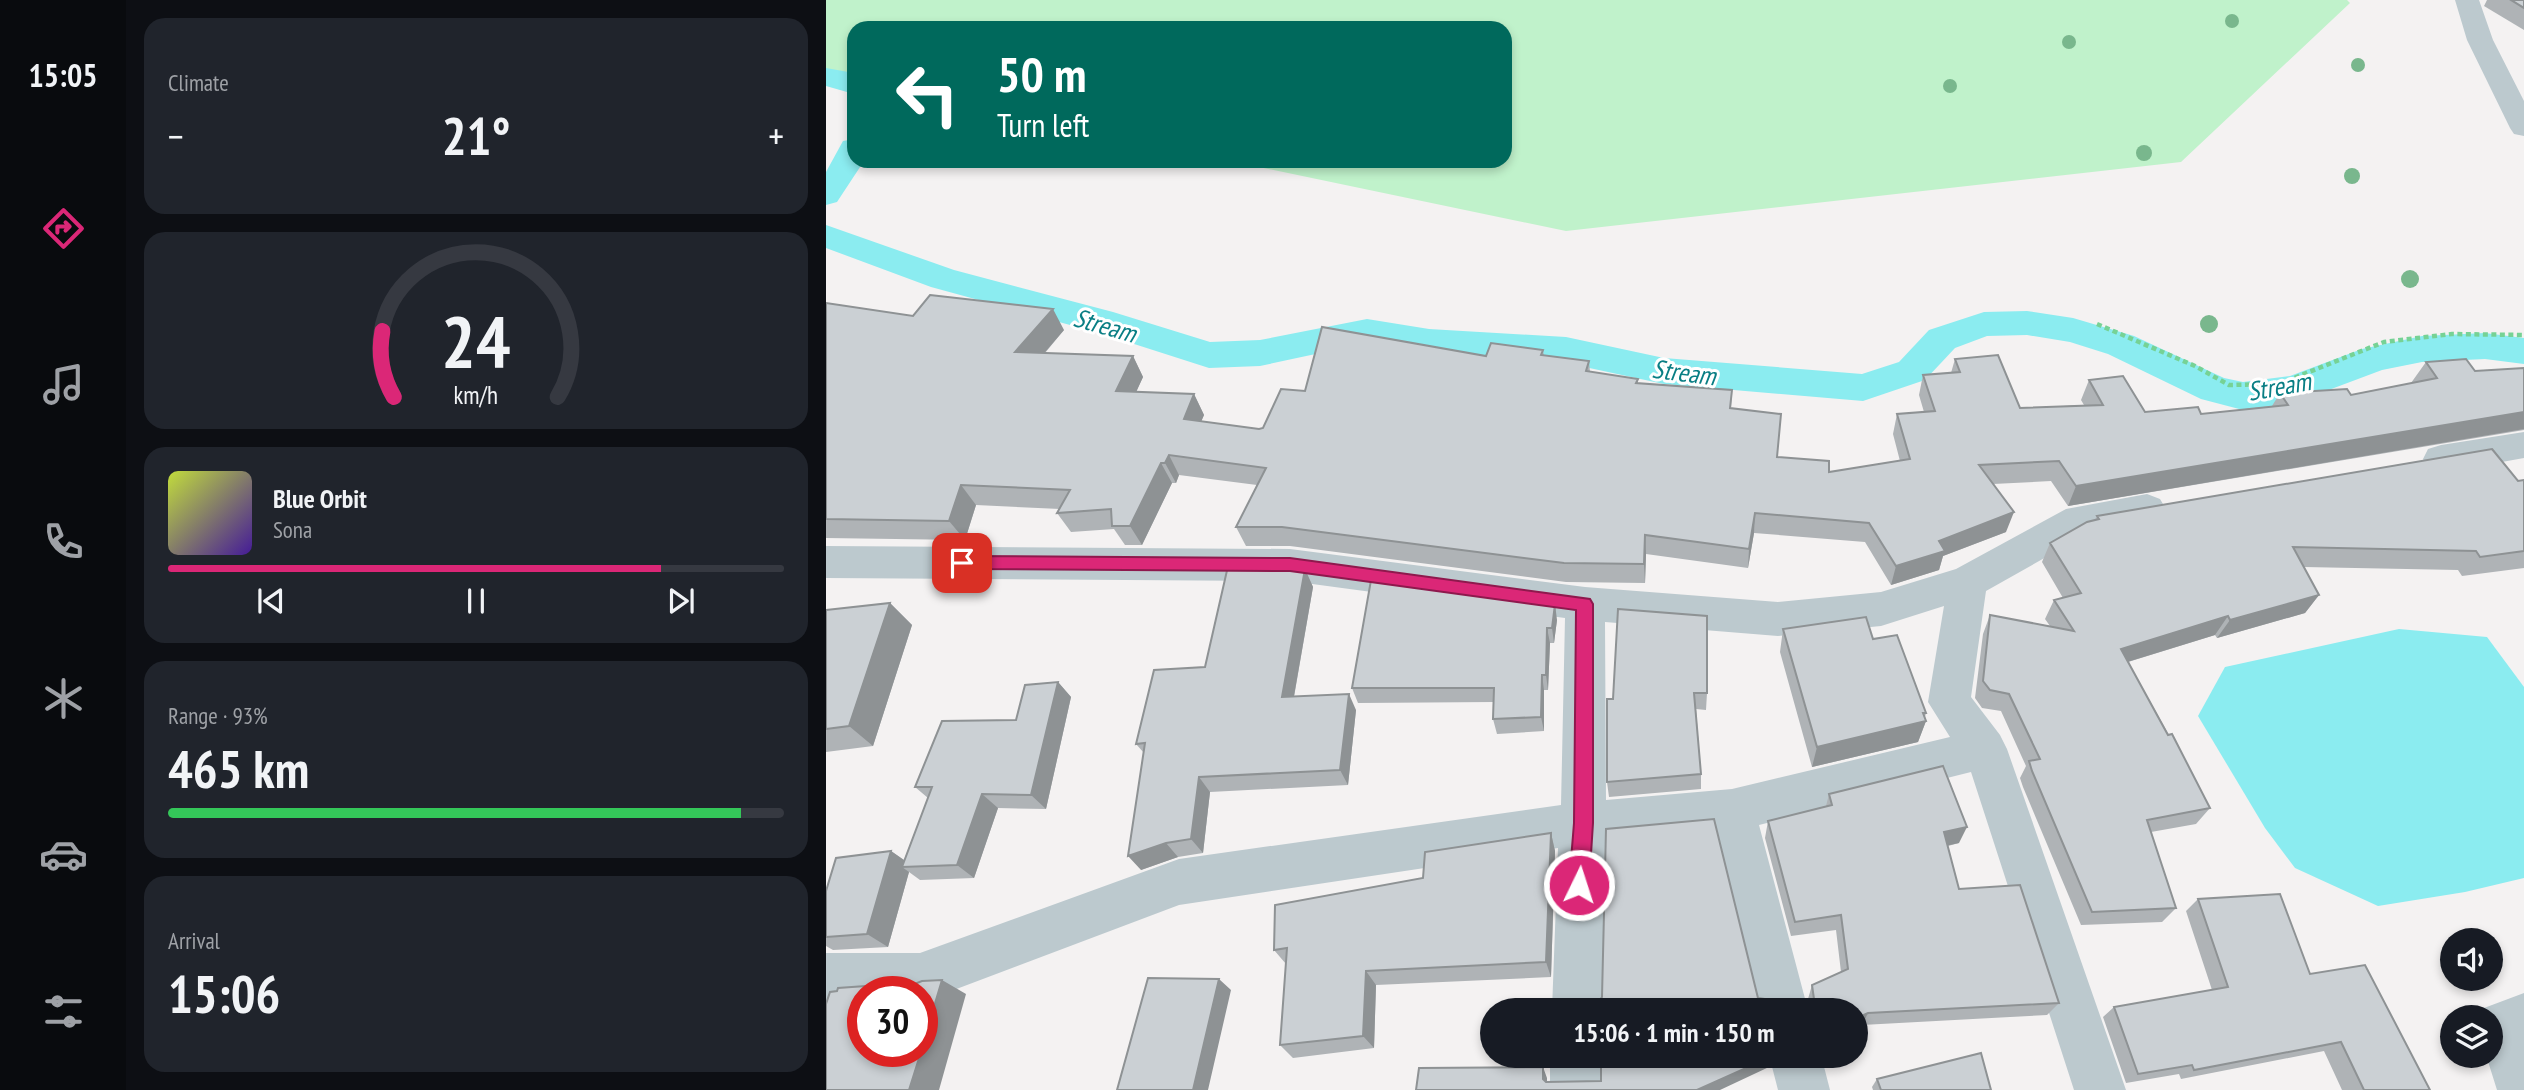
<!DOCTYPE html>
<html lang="en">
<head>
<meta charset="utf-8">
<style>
	body { margin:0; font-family:"PT Sans Narrow",sans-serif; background:#20242c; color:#f1f3f6; height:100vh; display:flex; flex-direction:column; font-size:26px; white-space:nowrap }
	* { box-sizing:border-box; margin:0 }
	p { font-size:23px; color:#9ea1a6 }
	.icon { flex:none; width:38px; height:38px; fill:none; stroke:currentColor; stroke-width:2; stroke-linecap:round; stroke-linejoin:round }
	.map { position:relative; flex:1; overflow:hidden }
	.details { display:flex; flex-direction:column; gap:18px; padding:18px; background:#0d0f14; width:700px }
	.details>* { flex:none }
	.guide { position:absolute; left:21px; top:21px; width:665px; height:147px; border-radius:21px; box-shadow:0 4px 10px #0003; background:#00695c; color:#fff; overflow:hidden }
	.buttons { position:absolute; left:1614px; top:928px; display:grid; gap:14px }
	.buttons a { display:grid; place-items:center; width:63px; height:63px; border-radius:50%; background:#171b24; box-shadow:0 4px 10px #0003; font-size:35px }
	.speed { position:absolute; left:21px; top:976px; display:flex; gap:14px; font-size:35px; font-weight:700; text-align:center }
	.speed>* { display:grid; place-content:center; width:91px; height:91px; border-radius:50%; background:#171b24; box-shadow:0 4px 10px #0003; line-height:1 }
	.speed .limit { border:10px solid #d22; background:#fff; color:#111 }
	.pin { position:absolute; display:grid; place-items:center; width:60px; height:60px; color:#fff; margin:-30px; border-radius:14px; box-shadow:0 4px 10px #0006 }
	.me { position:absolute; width:77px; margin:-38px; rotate:4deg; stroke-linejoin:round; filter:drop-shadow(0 0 5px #0008) }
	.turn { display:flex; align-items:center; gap:24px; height:147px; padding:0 35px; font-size:32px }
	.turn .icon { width:91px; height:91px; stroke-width:2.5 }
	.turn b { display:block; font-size:49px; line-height:60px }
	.big { font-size:52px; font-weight:700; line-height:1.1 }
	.details .card { flex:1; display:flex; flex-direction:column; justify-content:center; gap:10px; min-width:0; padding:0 24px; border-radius:21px; background:#20242c }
	.details .dial { align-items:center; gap:0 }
	.dial svg { height:182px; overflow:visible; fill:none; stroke:#363941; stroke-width:7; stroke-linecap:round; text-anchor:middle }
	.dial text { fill:#f1f3f6; stroke:none }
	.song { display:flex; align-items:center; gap:21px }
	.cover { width:84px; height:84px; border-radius:10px; background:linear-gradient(135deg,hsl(70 70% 55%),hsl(260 70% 35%)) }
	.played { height:7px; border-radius:4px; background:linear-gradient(90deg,#db2777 80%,#363941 80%) }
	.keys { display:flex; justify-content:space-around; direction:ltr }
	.heat { display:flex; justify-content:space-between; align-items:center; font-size:38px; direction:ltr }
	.charge { height:10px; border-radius:5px; background:linear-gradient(90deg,#34c759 93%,#363941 0) }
	.trip { position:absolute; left:654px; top:998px; width:388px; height:70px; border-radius:35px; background:#171b24; box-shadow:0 4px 10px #0003; font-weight:700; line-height:70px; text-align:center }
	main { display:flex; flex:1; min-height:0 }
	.dock { display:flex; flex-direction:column; width:126px; justify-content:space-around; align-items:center; background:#090b0e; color:#9ea1a6 }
	.dock .icon { width:49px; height:49px }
	.dock .current { color:#db2777 }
	.dock b { font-size:32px; color:#f1f3f6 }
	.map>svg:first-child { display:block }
</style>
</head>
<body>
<main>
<nav class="dock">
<b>15:05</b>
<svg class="icon current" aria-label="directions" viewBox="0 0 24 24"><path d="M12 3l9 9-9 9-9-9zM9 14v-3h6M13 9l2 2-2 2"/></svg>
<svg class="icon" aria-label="music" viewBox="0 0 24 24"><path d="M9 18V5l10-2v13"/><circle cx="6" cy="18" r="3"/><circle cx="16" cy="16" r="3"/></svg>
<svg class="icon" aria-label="phone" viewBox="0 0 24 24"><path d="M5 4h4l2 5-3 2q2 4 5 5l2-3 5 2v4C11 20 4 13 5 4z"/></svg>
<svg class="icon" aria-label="climate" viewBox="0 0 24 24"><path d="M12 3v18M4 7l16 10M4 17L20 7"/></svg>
<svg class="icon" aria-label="car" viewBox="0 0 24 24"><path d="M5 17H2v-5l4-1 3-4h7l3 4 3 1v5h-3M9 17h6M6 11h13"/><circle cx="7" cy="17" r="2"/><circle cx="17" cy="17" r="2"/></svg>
<svg class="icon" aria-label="filters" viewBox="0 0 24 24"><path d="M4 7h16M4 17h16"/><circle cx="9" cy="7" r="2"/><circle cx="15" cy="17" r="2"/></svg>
</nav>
<section class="details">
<div class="card"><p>Climate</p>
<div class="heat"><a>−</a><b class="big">21°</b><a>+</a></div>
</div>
<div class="card dial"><svg viewBox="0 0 100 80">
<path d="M14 69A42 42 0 1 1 86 69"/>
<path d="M14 69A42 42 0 0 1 9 40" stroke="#db2777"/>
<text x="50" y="56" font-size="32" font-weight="700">24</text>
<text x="50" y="72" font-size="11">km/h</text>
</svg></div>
<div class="card">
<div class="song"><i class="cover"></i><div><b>Blue Orbit</b><p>Sona</p></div></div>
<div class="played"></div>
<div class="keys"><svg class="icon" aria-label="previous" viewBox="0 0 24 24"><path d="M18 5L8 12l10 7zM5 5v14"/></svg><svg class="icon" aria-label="pause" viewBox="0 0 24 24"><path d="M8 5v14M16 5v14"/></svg><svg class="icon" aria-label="next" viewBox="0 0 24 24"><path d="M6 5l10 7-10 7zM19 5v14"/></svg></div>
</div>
<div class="card"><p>Range · 93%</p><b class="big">465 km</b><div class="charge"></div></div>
<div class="card"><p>Arrival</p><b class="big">15:06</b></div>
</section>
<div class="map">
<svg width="1698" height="1090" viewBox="0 0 1698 1090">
	<rect width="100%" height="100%" fill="#f4f2f2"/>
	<path fill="#c0f2cb" d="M0,0H1521L1524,3L1355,162L740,231L404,161H679V28H28V82L0,76Z"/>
	<path fill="#8becf0" d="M1573,629L1661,637L1698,687V878L1639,892L1552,906L1469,868L1439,828L1372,716L1399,667Z"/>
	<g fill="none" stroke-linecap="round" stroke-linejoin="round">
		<path fill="#8becf0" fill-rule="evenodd" d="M0,68L28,73V94L0,86Z
			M28,139V161H38L11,202L0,205V172L17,141Z
			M0,225L128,270L287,312L384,342L434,340L541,319L603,329L740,337L838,358L1036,374L1073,362L1103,330L1158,312L1201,311L1247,318L1308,336L1398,378L1417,382L1464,376L1536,349L1596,336L1659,333L1698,338V364L1659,359L1596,362L1556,370L1468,403L1417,410L1375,399L1282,354L1244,342L1201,335L1161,336L1129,348L1099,380L1037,401L838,384L740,363L603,355L541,343L434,366L383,368L277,334L105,287L0,248Z"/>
		<path stroke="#76d295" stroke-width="4.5" stroke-dasharray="5 3.5" stroke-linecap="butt" d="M1271,324L1369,366L1403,385L1453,384L1558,342L1626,334L1698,335"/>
		<path fill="#bcc9ce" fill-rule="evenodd" d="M1629,0H1653L1667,40L1698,101V136L1688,134L1684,128L1641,40Z
			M1698,432V458L1615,473L1602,469L1597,459L1602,449L1615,445Z
			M1321,494L1334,499L1340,509L1334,519L1261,534L1160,591L1145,697L1174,735L1181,749L1300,1090H1248L1145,772L933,825L982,1010H932L889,833L779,843L776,1010H726L732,848L353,905L96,1002V992H37V1003H0V953H94L353,859L735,805L739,618L464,581L0,578V546L464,549L759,587L952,602L1055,592L1130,569L1240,509ZM1118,606L1102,702L1124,737L906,789L780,800L779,622L952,636L1055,626Z
			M1698,993V1090H1671L1660,1055H1664V1017H1654L1658,1008Z
			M724,1055H776V1090H724Z
			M943,1055H995L1004,1090H952Z"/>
	</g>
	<g fill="#79b78d">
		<circle cx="1406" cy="21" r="7"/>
		<circle cx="1243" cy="42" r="7"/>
		<circle cx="1532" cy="65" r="7"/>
		<circle cx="1124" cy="86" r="7"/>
		<circle cx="1318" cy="153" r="8"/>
		<circle cx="1526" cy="176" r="8"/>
		<circle cx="1584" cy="279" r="9"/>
		<circle cx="1383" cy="324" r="9"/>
	</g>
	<path fill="#afb3b6" d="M1661,0H1698V30L1658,6Z
		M0,303L87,316L238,330L219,353L307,356L317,377L310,392L368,394L378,415L375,421L433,429L437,428L479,391L660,356L717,350L718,356L763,361L764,372L812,379V383L906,390L905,409L951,457L1003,472L1074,461L1067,434L1071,414L1098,412L1093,395L1097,375L1125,373L1129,359L1194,408L1258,405L1255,400L1263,380L1319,412L1375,414L1446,406L1454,393L1525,395L1585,383L1600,362L1649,371L1698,368V430L1242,506L1225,481L1167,484L1180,532L1117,556L1113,570L1065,585L1039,542L928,533L922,568L820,554L819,583L740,582L464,546H420L410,527L431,485L353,475L350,483H346L316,545H299L288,529L245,532L231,513L234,509L150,505L139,540L0,538Z
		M1698,480V568L1636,576L1632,570L1478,567L1493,595L1479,613L1391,638L1389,635L1302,662L1384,808L1370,824L1325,832L1350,908L1336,922L1255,925L1197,787L1194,778L1200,766L1175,711L1156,708L1149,698L1157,634L1164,615L1224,626L1219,619L1228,600L1237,598L1216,562L1224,543L1269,520L1271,516Z
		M479,569L487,587L468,697L530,710L522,785L384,792L377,853L352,857L315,870L318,753L310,744L379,667Z
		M64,603L86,625L47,746L0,752V610Z
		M792,609L881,693L880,710L870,709L875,774V789L783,797L781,782L787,699Z
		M731,620L728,643H724L722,690H718V731L671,734L667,719L668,702L532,703L526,688Z
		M957,629L1047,639L1100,713L1099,717L1100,721L1092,742L986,767L954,652Z
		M232,682L245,697L220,809L172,808L148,878L94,880L83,872L62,947L7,950L0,946V891L65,851L78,860L102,798L89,787L190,720Z
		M1003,794L1133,843L1122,846L1133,889L1233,1003L1221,1015L1036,1025L1031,1028V1010H759L932,998L946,1003L982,999L986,985L1015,972L1010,930L965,936L939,838L942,821L1000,806Z
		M725,833L729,851L725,977L550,985L548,1048L467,1058L454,1045L460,964L448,950L597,878Z
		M1372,899L1484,974L1604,1090H1516L1498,1051L1355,1079L1353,1074L1300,1083L1277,1017L1288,1007L1386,990L1360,911Z
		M1051,1079L1165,1090H1047L1046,1087Z"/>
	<path fill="#8e9294" d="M227,309L238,330L202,372L189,352Z
		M307,356L317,377L301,412L290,391Z
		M368,394L378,415L368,439L358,419Z
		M1698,412V429L1242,506L1250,486Z
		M343,455L353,475L350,483L339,463Z
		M335,463L346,483L316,545L304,526Z
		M135,485L150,505L139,540L123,521Z
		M1188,512L1180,532L1117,556L1113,570L1065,585L1070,566L1113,541Z
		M929,513L928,533L922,568L923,549Z
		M819,535L820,554L819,583L818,564Z
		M479,569L487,587L465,713L456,697Z
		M1493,595L1479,613L1391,638L1404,620Z
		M64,603L86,625L47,746L23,726Z
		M729,604L731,620L728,643L726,628Z
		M1402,616L1389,635L1285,667L1295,649Z
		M721,628L724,643L722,690L720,675Z
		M716,675L718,690V731L715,717Z
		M232,682L245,697L220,809L205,795Z
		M523,694L530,710L522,785L514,770Z
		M1100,721L1092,742L986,767L991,747Z
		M373,777L384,792L377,853L365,839Z
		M156,794L172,808L148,878L131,865Z
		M1141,827L1133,843L1110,848L1118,832Z
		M725,833L729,851L725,977L720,962Z
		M340,843L352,857L315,870L302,856Z
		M65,851L85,865L76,867L83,872L62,947L41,934Z
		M540,971L550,985L548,1048L537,1036Z
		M393,979L405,990L382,1090H367Z
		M116,980L140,994L113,1090H83L95,1052H96V1047Z
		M68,984L84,992L71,991Z
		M1042,1013L1036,1025L1031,1028V1018Z
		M947,1056L943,1067L894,1090H871Z
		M717,1067L721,1078V1090L717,1079Z"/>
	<path fill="#cbd0d4" stroke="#8e9294" stroke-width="2" d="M1685,0H1698V8Z
		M104,295L227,309L189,352L307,356L290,391L368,394L358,419L433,429L437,428L455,389L479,391L496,327L660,356L665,343L717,350L715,355L763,361L760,371L812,379L810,383L906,390L904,408L955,414L951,457L1003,461V472L1084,459L1071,414L1109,411L1097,375L1134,372L1129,359L1172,355L1194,408L1277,405L1263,380L1297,376L1319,412L1372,407L1375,414L1462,405L1454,393L1521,389L1525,395L1611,378L1600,362L1640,359L1649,371L1698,368V412L1250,486L1233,461L1153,465L1188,512L1113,541L1119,551L1070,566L1043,523L929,513L923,549L819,535L818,564L738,563L456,527H410L440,468L343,455L339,463H335L304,526H286L285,509L231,513L244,490L135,485L123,521L0,519V303L87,316Z
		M1666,449L1692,481L1698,480V551L1654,557L1650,551L1467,547L1493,595L1404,620L1402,616L1295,649L1342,735L1346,734L1384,808L1321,820L1350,908L1266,912L1206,771L1203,761L1214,759L1183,694L1164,690L1157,681L1164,615L1248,631L1228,600L1255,593L1224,543L1261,522L1273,519L1271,516Z
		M402,566L479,569L456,697L523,694L514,770L373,777L365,839L340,843L302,856L319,743L310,744L328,670L379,667Z
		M545,580L729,604L726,628H721L720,675H716L715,717L667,719L668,688H526Z
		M64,603L23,726L0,729V610Z
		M792,609L881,616V693H868L875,774L781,782V699H787Z
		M1040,617L1047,639L1071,635L1100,713H1097L1100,721L991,747L957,629Z
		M232,682L205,795L156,794L131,865L76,867L106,787H89L116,721L190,720L199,685Z
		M1117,766L1141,827L1118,832L1133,889L1194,885L1233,1003L1042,1013L1031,1018V1010H759L760,1000H774L776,997L780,829L888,819L932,998L945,1000L946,1003L953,1000L988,999L986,985L1022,969L1015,915L969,922L942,821L1006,805L1003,794Z
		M725,833L720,962L540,971L537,1036L454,1045L461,948L448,950L449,905L597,878L599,852Z
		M65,851L41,934L0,937V891L10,858Z
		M1454,894L1484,974L1539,965L1604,1090H1538L1515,1042L1368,1070L1366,1065L1312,1074L1288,1007L1402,987L1372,899Z
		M322,978L393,979L367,1090H291Z
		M116,980L96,1047V992H37V1052H95L83,1090H0V1004L4,992L11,991L12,988L68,984L71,991L96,981Z
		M1155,1053L1165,1090H1055L1051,1079Z
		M775,1055L947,1056L871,1090H590L593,1068L717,1067V1079L720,1082L775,1081Z"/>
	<path fill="#db2777" stroke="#8e194d" stroke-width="2" d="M136,556L464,558L764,599L767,604V823L763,885L760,892L753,895L746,892L743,885L748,823L750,610L464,571L136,569L128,563Z"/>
	<g text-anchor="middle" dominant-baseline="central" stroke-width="6" stroke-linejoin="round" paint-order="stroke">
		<g font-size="26" font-style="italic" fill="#097e84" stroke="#fff">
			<text transform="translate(279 325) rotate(16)">Stream</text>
			<text transform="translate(858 372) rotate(7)">Stream</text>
			<text transform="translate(1453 386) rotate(-10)">Stream</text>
		</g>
	</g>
</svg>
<div class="buttons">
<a><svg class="icon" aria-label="sound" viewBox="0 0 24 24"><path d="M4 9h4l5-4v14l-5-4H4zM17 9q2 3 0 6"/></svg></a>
<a><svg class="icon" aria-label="layers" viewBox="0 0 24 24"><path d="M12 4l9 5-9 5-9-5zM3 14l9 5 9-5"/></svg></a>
</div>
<div class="speed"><div class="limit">30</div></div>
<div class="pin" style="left:136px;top:563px;background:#d93025"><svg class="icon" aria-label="arrive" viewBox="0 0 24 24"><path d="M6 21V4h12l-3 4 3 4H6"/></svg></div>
<svg class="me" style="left:753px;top:885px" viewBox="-20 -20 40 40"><circle r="17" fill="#db2777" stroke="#fff" stroke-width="3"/><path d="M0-11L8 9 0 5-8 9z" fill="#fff"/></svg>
<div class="trip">15:06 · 1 min · 150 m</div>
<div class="guide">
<div class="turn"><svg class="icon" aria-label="left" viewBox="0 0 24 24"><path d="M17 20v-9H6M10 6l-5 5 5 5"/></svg><div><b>50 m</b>Turn left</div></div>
</div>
</div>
</main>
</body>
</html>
